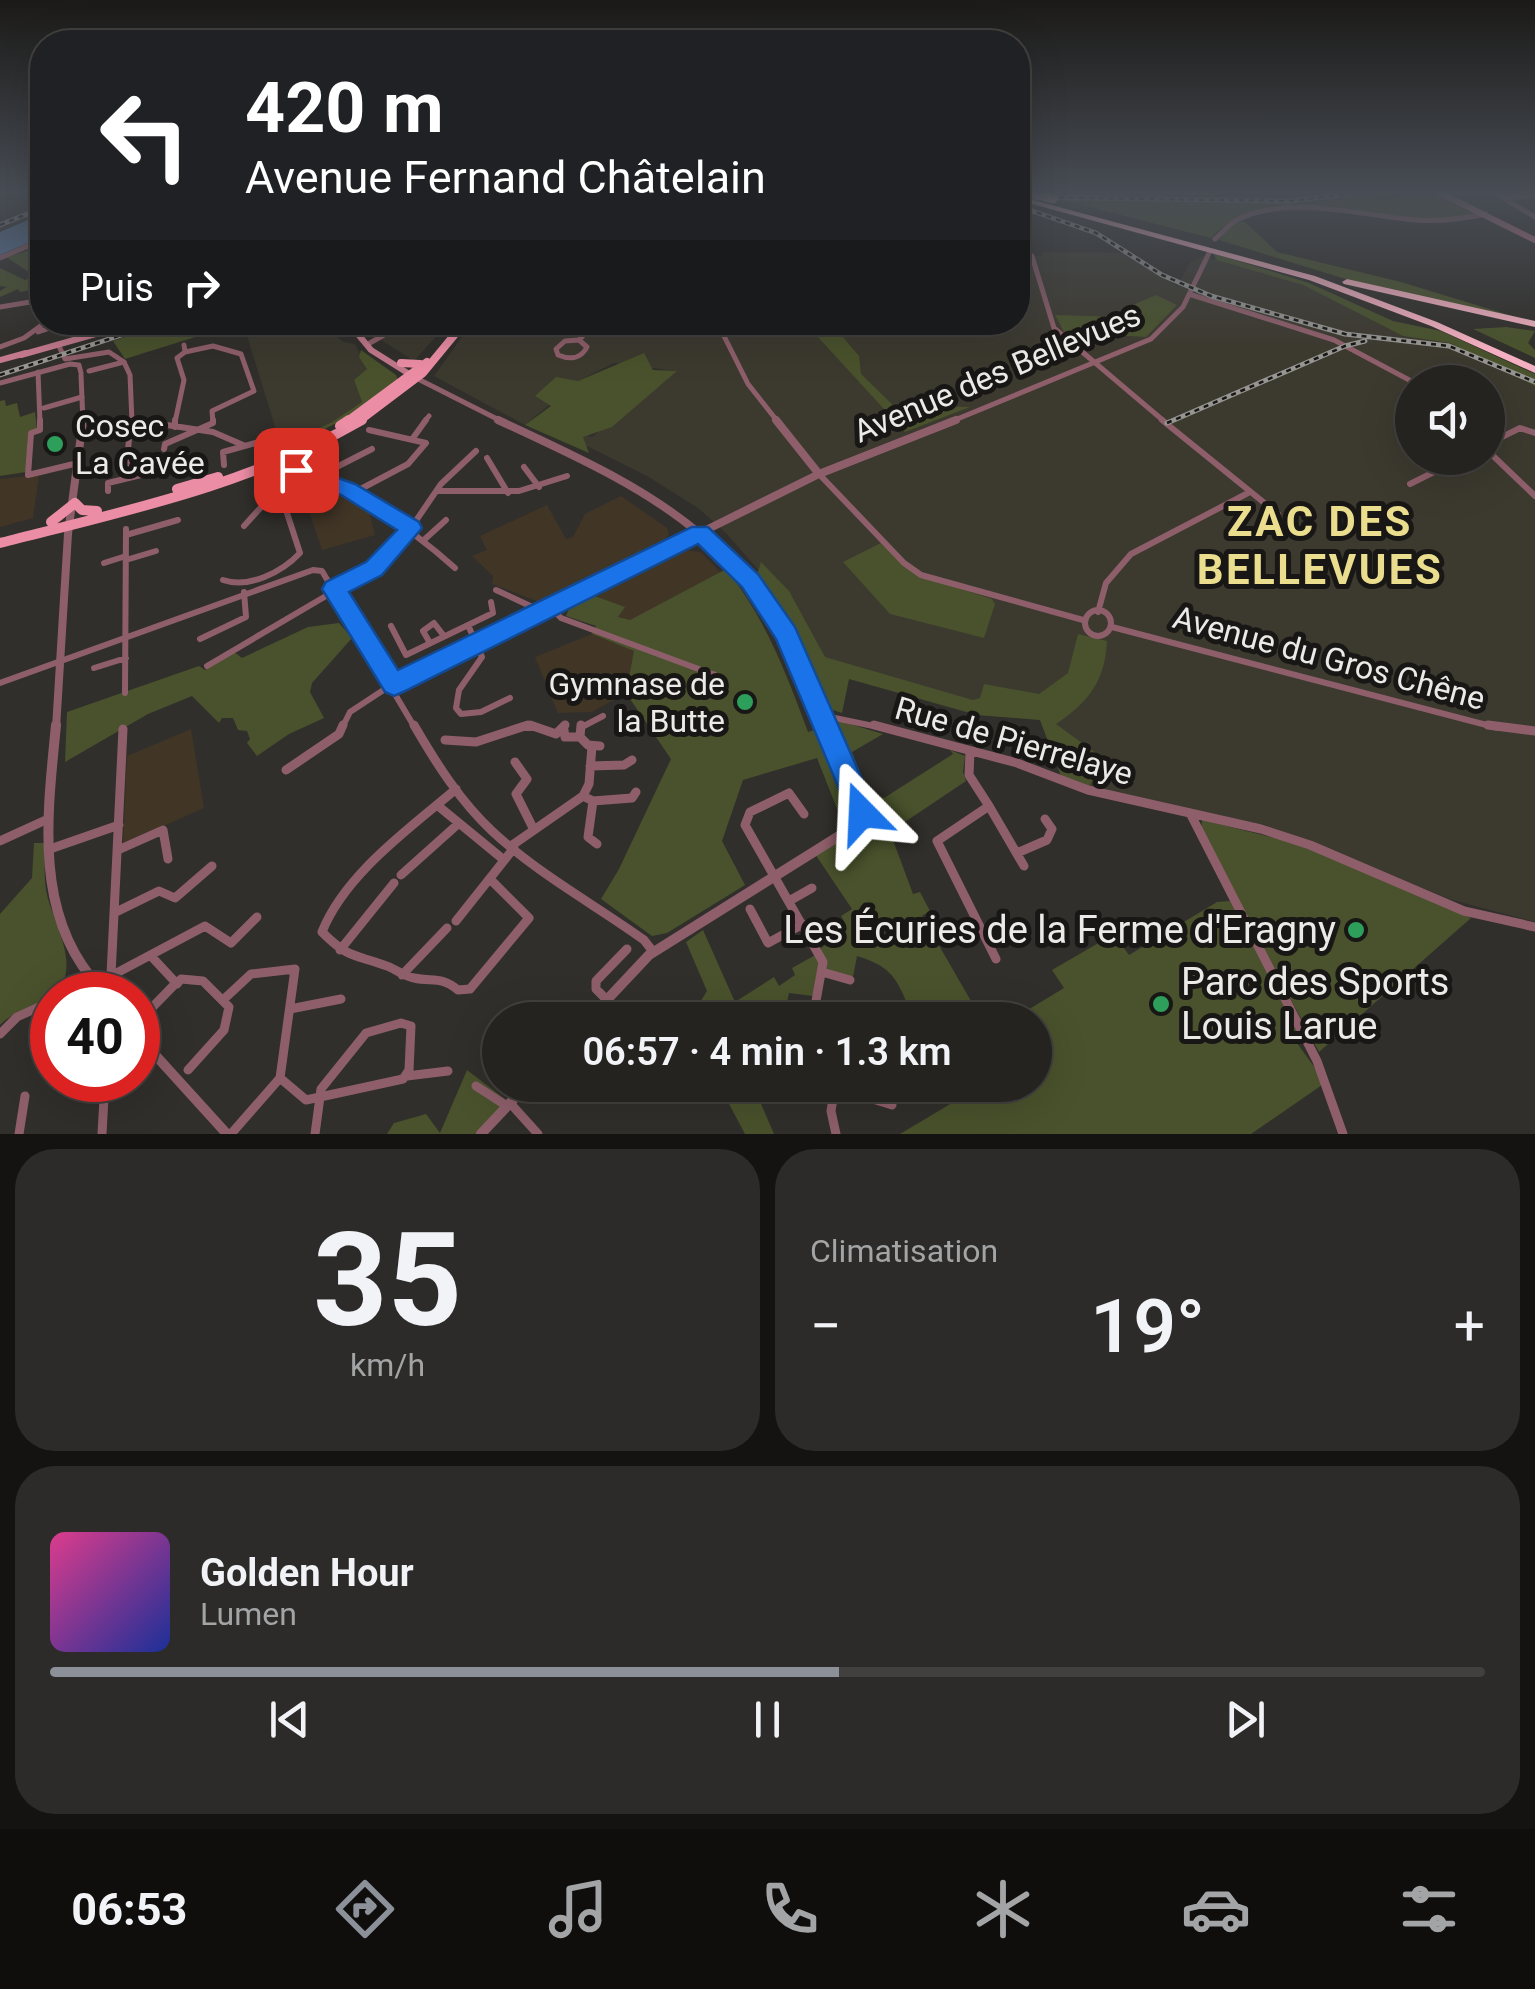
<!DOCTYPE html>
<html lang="fr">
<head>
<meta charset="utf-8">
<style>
	body { margin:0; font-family:Roboto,sans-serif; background:#2d2b29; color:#f1f3f6; height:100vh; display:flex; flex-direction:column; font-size:38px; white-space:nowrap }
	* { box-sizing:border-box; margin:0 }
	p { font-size:32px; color:#a3a4a5 }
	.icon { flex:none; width:55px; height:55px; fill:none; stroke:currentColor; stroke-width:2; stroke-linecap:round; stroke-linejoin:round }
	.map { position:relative; height:1134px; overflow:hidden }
	.panel { display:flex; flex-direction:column; gap:15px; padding:15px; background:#141312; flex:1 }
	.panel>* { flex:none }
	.hud { position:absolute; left:30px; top:30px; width:1000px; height:305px; border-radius:40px; box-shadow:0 10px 40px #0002,0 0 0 2px #42403e; background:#202124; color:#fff; overflow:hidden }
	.fabs { position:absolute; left:1395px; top:365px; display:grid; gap:20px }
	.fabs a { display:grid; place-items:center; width:110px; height:110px; border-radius:50%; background:#252320; box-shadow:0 10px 40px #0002,0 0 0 2px #42403e; font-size:50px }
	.speed { position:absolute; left:30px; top:972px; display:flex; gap:20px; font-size:50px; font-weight:700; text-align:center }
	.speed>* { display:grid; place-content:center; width:130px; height:130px; border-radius:50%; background:#252320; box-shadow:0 10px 40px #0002,0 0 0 2px #42403e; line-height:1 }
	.speed .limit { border:15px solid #d22; background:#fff; color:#111 }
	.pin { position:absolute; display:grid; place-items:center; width:85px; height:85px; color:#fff; margin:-42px; border-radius:20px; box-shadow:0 5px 15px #0006 }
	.me { position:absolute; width:110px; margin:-55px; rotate:339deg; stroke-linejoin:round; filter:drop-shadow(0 0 8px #0008) }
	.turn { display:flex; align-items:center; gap:35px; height:210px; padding:0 50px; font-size:45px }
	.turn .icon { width:130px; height:130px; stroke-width:2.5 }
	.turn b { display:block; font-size:70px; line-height:85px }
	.then { display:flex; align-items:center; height:95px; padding:0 50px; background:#0003; gap:20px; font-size:38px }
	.big { font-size:75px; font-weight:600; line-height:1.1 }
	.panel .tile { flex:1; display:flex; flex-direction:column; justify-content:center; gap:15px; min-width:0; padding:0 35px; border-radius:40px; background:#2d2b29 }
	.panel .dial { align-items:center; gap:0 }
	.dial b { font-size:130px; line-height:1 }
	.song { display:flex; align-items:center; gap:30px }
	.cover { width:120px; height:120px; border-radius:15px; background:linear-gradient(135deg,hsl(330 70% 55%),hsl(230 70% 35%)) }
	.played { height:10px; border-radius:5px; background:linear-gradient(90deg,#8c9099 55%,#42403e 55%) }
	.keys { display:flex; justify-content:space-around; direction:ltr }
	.heat { display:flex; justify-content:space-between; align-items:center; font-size:55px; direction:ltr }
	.panel .tiles { flex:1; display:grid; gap:15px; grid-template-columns:1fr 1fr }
	.tile:last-child { grid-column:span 2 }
	.trip { position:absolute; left:482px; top:1002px; width:570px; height:100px; border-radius:50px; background:#252320; box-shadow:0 10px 40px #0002,0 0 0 2px #42403e; font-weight:600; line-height:100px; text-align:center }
	.tabs { display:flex; height:160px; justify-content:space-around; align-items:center; background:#0f0e0d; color:#a3a4a5 }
	.tabs .icon { width:70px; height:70px }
	.tabs .current { color:#8c9099 }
	.tabs b { font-size:45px; color:#f1f3f6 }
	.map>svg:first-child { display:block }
</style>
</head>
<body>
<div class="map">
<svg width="1535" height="1134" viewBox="0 0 1535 1134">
	<rect width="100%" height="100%" fill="#312f2b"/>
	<path fill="#3c392f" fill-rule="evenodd" d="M1356,192H1377L1310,203L1058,199L1043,194L1299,199Z
		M1018,232L1026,256H1042L1041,252L1128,253L1177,286L1191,262L1202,256L1303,285L1403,336L1450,343L1535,386V922L1452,900L1265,825L1099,790L1061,776L1040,720L977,715L810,667L769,582L725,532L698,508L647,476L577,441L583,434L592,437L675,371L614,363L578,381L525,425L434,376L472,323L1018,322ZM1412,382H1488V458H1412Z
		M256,322L322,323L343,342L355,344L368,369L354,380L362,402L332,422L281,446L244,326Z
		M383,323H448L414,361L375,336Z"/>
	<path fill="#413526" d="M39,475L33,518L0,527V479Z
		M307,478L347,492L368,507L375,535L322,550L299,482Z
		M621,496L667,528L669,534L655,552L547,605L492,584L493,576L472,556L487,550L480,536L547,505L566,539L573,537L585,514Z
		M683,550L701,552L720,572L631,620L618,618L624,607L592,595Z
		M592,634L635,651L626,693L592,712L558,713L535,657Z
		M191,729L204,808L123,844L127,756Z"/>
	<path fill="#49522c" d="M1377,192H1406L1376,197L1381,201L1432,192L1476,215C1463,217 1449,221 1437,221C1368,218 1262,183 1211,238L1058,199L1310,203Z
		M1244,221L1277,252L1401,282L1535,323L1349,280L1219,240L1231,225Z
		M42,247V288L20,292L18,289L0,297V291L7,287L0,286V268L25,280L35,276L6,257Z
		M1213,253L1309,283L1393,321L1441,331L1535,374V386L1450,343L1403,336L1303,285L1216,260Z
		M1156,295L1177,305L1146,337L1064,332L1055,315L1123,317L1135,304Z
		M243,322L125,359L113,341L168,323Z
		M832,324L859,356L861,374L893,405L970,407L905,432L816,335L829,330L827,326Z
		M1506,327L1535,331L1528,343L1535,350V358L1473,329Z
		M361,350L396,375L399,382L354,414L282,451L281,446L332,422L362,402L354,380L367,369L359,357Z
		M644,353L653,370L677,371L612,427L583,437L589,453L525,425L551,406L535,396L556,377L578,381Z
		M5,400L6,406L17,403L20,417L35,412L37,429L28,432L26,472L0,476V401Z
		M881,543L917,575L992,599L995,604L984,638L890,614L843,562Z
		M761,562L789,591L825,657L973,700L980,698L984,684L1039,694L1068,673L1078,634L1107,641C1105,681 1089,702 1056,724L1104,759L1089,787L1061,776L1040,720L977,715L849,679L842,713L827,708L807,664L756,578Z
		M726,569C766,619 786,673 808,732L824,727L855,808L854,818L843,824L817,758L743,780L722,841L745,885L667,933L652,936L601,899L619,869L671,759L626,693L634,651L592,634L596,626L566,616L571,605L592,595L625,607L618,617L630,620Z
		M339,623L352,638L312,683L310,692L324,718L289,734L257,756L247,743L250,739L247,731L238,730L233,718H222L219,723L192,696L148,714L65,762L67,712L199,666L205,670L233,651L242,658L308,627Z
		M840,721L883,734L852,752L867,791L884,798L953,754L950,750L965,756L963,772L966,781L890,832L913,894L920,892L930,911L922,916L982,1020H915C897,984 898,968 857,956L853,977L826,969L820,949L837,935L834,929L844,921L841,916L852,909L815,854L862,827L869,817L835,726Z
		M1202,820L1308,846L1471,918L1319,1052L1201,832Z
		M34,843H44C45,858 44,875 46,890C51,919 80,962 59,988C44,1007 17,1007 0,1025V914L32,878Z
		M1230,901L1303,1039L1297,1043L1320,1075L1322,1085L1251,1134H900L957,1100L949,1085H1035V1020H1011L1064,988L1052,970L1114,934L1129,955L1217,902Z
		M703,930L735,1002L774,977L779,986L795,975L792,968L817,954L820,959L813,996L789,993L783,1020H689L707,991L686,942Z
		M467,1070L510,1103L481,1134H387L394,1123L426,1114L440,1133Z
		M719,1085H753L774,1134H745Z"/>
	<path fill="#587ba6" d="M42,214V237L0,255V232Z"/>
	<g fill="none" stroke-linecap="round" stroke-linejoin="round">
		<path stroke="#8e5f6b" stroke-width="5" d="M1049,192H1212
			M1493,192L1535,217
			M1506,198L1535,195
			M1032,256L1054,328L1165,422
			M0,258L42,240
			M1192,295L1334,340L1413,382
			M0,307L42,300
			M104,322L107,332
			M38,332L68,322
			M579,340L587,347C581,359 570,360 558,355L556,349L565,341Z
			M579,340L595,322
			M368,344L384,335L392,322
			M0,347L24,338L46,322
			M185,352L213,346L241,354L254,391L212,411L213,422
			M124,362L130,375L132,422
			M38,372L40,422
			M0,383L70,364L79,365L81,373
			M44,408L82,397
			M134,420L149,422
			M175,422L184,380L177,358L185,352L184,345
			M424,422L429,416"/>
		<path stroke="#8e5f6b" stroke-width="6" d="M40,420V430L31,433L28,475L78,463
			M134,420L213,432L243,445
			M175,420V427
			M1162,420L1278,514
			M413,438L426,420
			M81,439L130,425
			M1488,444L1520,428L1535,433
			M164,449L165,444L213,423V420
			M1488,451L1535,496
			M487,458L508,493
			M224,465L223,452L263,441
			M524,467L539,487
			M296,470C357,492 407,525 455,568
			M819,474L904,563L921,575L1083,620
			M317,477L372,449
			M126,478L130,425L134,420
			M1410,484L1462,458
			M108,491V483L195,462
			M437,491H519L567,476
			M355,492L408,464L426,443L369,430
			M126,535L178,520
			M425,539L446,520
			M126,560L156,551
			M104,563L126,556
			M223,580C249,589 282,572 300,553L286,510L264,504L244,526
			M496,590L543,612
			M551,608L561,618L712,674
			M1085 623a13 13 0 1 1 26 0a13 13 0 1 1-26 0Z
			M1098,612L1106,583L1131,554L1248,493
			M468,625L482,657L459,690L456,708L461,714L481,712L510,698
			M391,626L406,655L493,613L491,602
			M1112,627L1498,728
			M200,639L246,617L244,592
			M430,643L423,631L434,623L444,636
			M207,666L377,566L411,528L441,484L476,451
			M94,668L126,658
			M707 679a5 5 0 1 1 10 0a5 5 0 1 1-10 0Z
			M0,683L313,570L322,571L415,728
			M125,693L126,529
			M825,716L883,728
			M342,728L350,712L385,689L700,533
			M520,728H538
			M562,728L566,724
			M580,728L603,716"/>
		<path stroke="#8e5f6b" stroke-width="9" d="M414,725C436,763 460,801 492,831C538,874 594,904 644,940L651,949
			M530,725L556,734L565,725
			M581,725L580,737L588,745L600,746
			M874,725L1017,763L1088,790L1261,829L1310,845L1464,911L1535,927
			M1488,725L1535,731
			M564,730L565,737H580
			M445,740L476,742L528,725
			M970,751L969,775L989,806
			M515,762L527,779L516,794L533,828
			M590,766L624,765L632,760
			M286,770L339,734L343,725
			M456,789C410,828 345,874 322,932C348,958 353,954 384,965C394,968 404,976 414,978C433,982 441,976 458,990L470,989L529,918L490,879
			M583,796L589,784L592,746
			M593,801L588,837L597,844
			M437,805L504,860
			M804,814L789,793L750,812L745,825L823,962L814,1012L823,1020
			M1191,815L1317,1061L1343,1134
			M0,841L48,819
			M511,846L583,796L593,801L632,798L636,792
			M50,849L119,825
			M118,850L163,830L168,859
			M1017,853L1047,840L1052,829L1045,819
			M401,875L458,824
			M789,901L812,888
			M750,909L768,943L803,924
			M116,912L159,891L175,898L212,866
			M456,921L514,848
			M340,950L394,883
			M151,956L177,984L181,979L203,981L229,1007L224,1030L188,1070
			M996,959L937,841L989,806L1024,866
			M822,972L850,980
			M111,975L123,729
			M402,975L447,928
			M94,985L205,926L231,943L257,917
			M223,1000L251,974L295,969L280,1078L231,1134
			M290,1009L341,999
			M141,1019L176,983
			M618,1020L622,1015L596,989V981L627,949
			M401,1023L411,1026L409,1070L403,1079L320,1097L321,1089L366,1033Z
			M0,1034L17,1017L52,1001
			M407,1076L448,1071
			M280,1078L306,1100L320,1097
			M813,1085L834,1091
			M476,1086L507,1106
			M835,1086L831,1111L836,1134
			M835,1087L892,1105
			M510,1103L538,1134
			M19,1134L25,1096
			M102,1134L105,1080
			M315,1134L320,1097"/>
		<path stroke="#8e5f6b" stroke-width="5" d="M1215,239C1222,233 1230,223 1239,219C1291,194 1362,216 1416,220C1441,222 1462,219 1486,214
			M717,322L748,384L778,422
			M58,344L65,359L109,352L124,362
			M89,371L124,362
			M81,375L83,422
			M418,379L503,422
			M950,422L1151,339L1183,307L1210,251"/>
		<path stroke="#8e5f6b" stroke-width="8" d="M498,420C674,501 751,541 829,728
			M776,420L819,474
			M700,533L819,474L956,420
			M56,728L68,534L83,420"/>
		<path stroke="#8e5f6b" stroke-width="10" d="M56,725C48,809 34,906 90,976
			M75,995L77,982L90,976L94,984L85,995
			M588,1020L649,955L855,826L862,817V809L828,725
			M138,1036L227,1134
			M481,1134L527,1085"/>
		<path stroke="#c2798c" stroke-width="6" d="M1438,192L1535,240
			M348,322L371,350L414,377
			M21,355L138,322
			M0,360L26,353"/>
		<path stroke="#eb8da5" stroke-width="8" d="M401,363L420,364
			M346,422L427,362
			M358,422L423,373L465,322"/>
		<path stroke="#eb8da5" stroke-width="10" d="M340,426L349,420
			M177,489L218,477
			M51,522L75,503L82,510L97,511
			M0,543C125,511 250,485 362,420"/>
		<path fill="#f4b0c0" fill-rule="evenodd" d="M1018,196L1315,276L1437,322L1535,366V373L1431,326L1309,280L1018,200Z
			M1347,279L1535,321V327L1344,284L1342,282Z"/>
		<g stroke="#969591" stroke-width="5">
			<path id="rail" d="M1019,197L1290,201L1368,192
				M1018,206L1096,233L1162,275L1211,296L1345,334L1449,346L1535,382
				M0,225L42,208
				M0,375L161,322
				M1167,423L1345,346L1365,341"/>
		</g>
		<use href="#rail" stroke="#181715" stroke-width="2.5" stroke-dasharray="5" stroke-linecap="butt"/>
		<path stroke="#f4b0c0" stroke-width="9" d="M1036,194L1053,199"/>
	</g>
	<linearGradient id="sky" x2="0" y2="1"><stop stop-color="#1b1a18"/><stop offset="0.55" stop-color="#484d55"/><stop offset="1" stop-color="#484d55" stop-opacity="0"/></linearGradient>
	<rect width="1535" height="350" fill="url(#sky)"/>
	<path fill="#1a73e8" stroke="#114b97" stroke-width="2.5" d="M296,463L355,484L419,522L422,528L382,575L349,592L398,670L692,527H708L758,574L795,627L877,813L872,822L862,826L853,822L776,639L742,587L698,544L403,692L394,696L385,692L322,589L326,582L366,562L397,530L341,495L289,476L286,470Z"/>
	<g fill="#2e9e5b" stroke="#181715" stroke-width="4">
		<circle cx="55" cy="444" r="10"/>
		<circle cx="745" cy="702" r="10"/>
		<circle cx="1356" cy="930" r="10"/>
		<circle cx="1161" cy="1004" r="10"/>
	</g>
	<g text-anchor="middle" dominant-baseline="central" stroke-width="10" stroke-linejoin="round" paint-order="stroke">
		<g font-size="32" fill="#ebeae7" stroke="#181715">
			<text transform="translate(997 373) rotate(-23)">Avenue des Bellevues</text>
			<text transform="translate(1329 658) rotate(15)">Avenue du Gros Chêne</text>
			<text transform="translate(1014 741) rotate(16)">Rue de Pierrelaye</text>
		</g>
		<g font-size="32" fill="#ebeae7" stroke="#181715" text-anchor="start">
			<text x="75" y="426">Cosec<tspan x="75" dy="37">La Cavée</tspan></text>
			<text x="725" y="684" text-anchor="end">Gymnase de<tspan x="725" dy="37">la Butte</tspan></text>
		</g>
		<g font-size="38" fill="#ebeae7" stroke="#181715" text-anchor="end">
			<text x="1336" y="930">Les Écuries de la Ferme d'Eragny</text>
			<text x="1181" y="982" text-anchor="start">Parc des Sports<tspan x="1181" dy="44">Louis Larue</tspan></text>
		</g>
		<g font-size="42" font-weight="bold" letter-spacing="2.5" fill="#eadd8e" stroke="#181715">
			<text x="1320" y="521">ZAC DES<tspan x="1320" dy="48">BELLEVUES</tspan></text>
		</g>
	</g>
</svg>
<div class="fabs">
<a><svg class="icon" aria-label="sound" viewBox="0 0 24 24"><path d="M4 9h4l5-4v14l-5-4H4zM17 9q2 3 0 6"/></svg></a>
</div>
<div class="speed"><div class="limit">40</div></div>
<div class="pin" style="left:296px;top:470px;background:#d93025"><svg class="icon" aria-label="arrive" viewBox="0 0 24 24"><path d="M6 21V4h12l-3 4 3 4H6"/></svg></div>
<svg class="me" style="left:862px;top:813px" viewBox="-20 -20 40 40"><path d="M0-17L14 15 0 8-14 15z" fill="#1a73e8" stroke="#fff" stroke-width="4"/></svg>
<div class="trip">06:57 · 4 min · 1.3 km</div>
<div class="hud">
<div class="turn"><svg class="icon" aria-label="left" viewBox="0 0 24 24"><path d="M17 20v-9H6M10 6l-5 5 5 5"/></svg><div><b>420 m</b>Avenue Fernand Châtelain</div></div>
<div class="then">Puis<svg class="icon" aria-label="right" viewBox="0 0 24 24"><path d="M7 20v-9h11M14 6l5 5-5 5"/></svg></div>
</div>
</div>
<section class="panel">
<div class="tiles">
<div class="tile dial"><b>35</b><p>km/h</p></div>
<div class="tile"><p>Climatisation</p>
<div class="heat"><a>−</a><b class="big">19°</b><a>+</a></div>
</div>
<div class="tile">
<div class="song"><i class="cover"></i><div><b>Golden Hour</b><p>Lumen</p></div></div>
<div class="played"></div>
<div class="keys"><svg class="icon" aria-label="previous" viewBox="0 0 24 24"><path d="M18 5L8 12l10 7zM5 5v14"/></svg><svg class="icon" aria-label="pause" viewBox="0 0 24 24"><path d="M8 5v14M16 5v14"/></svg><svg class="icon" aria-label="next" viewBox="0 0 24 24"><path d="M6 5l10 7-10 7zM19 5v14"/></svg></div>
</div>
</div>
</section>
<nav class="tabs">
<b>06:53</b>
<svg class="icon current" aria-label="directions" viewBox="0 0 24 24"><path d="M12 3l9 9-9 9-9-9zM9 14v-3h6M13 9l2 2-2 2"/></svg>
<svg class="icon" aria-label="music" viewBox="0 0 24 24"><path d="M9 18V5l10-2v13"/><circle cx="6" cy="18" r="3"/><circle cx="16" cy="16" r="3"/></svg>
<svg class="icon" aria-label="phone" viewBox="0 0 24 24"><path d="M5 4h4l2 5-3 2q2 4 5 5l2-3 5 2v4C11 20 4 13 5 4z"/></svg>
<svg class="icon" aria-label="climate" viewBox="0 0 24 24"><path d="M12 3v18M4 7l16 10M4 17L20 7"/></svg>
<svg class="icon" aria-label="car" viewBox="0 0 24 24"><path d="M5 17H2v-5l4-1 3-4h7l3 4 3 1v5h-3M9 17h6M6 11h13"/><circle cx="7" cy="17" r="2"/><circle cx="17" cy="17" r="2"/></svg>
<svg class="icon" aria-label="filters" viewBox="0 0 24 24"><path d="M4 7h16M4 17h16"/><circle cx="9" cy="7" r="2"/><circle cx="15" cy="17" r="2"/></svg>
</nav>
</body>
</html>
